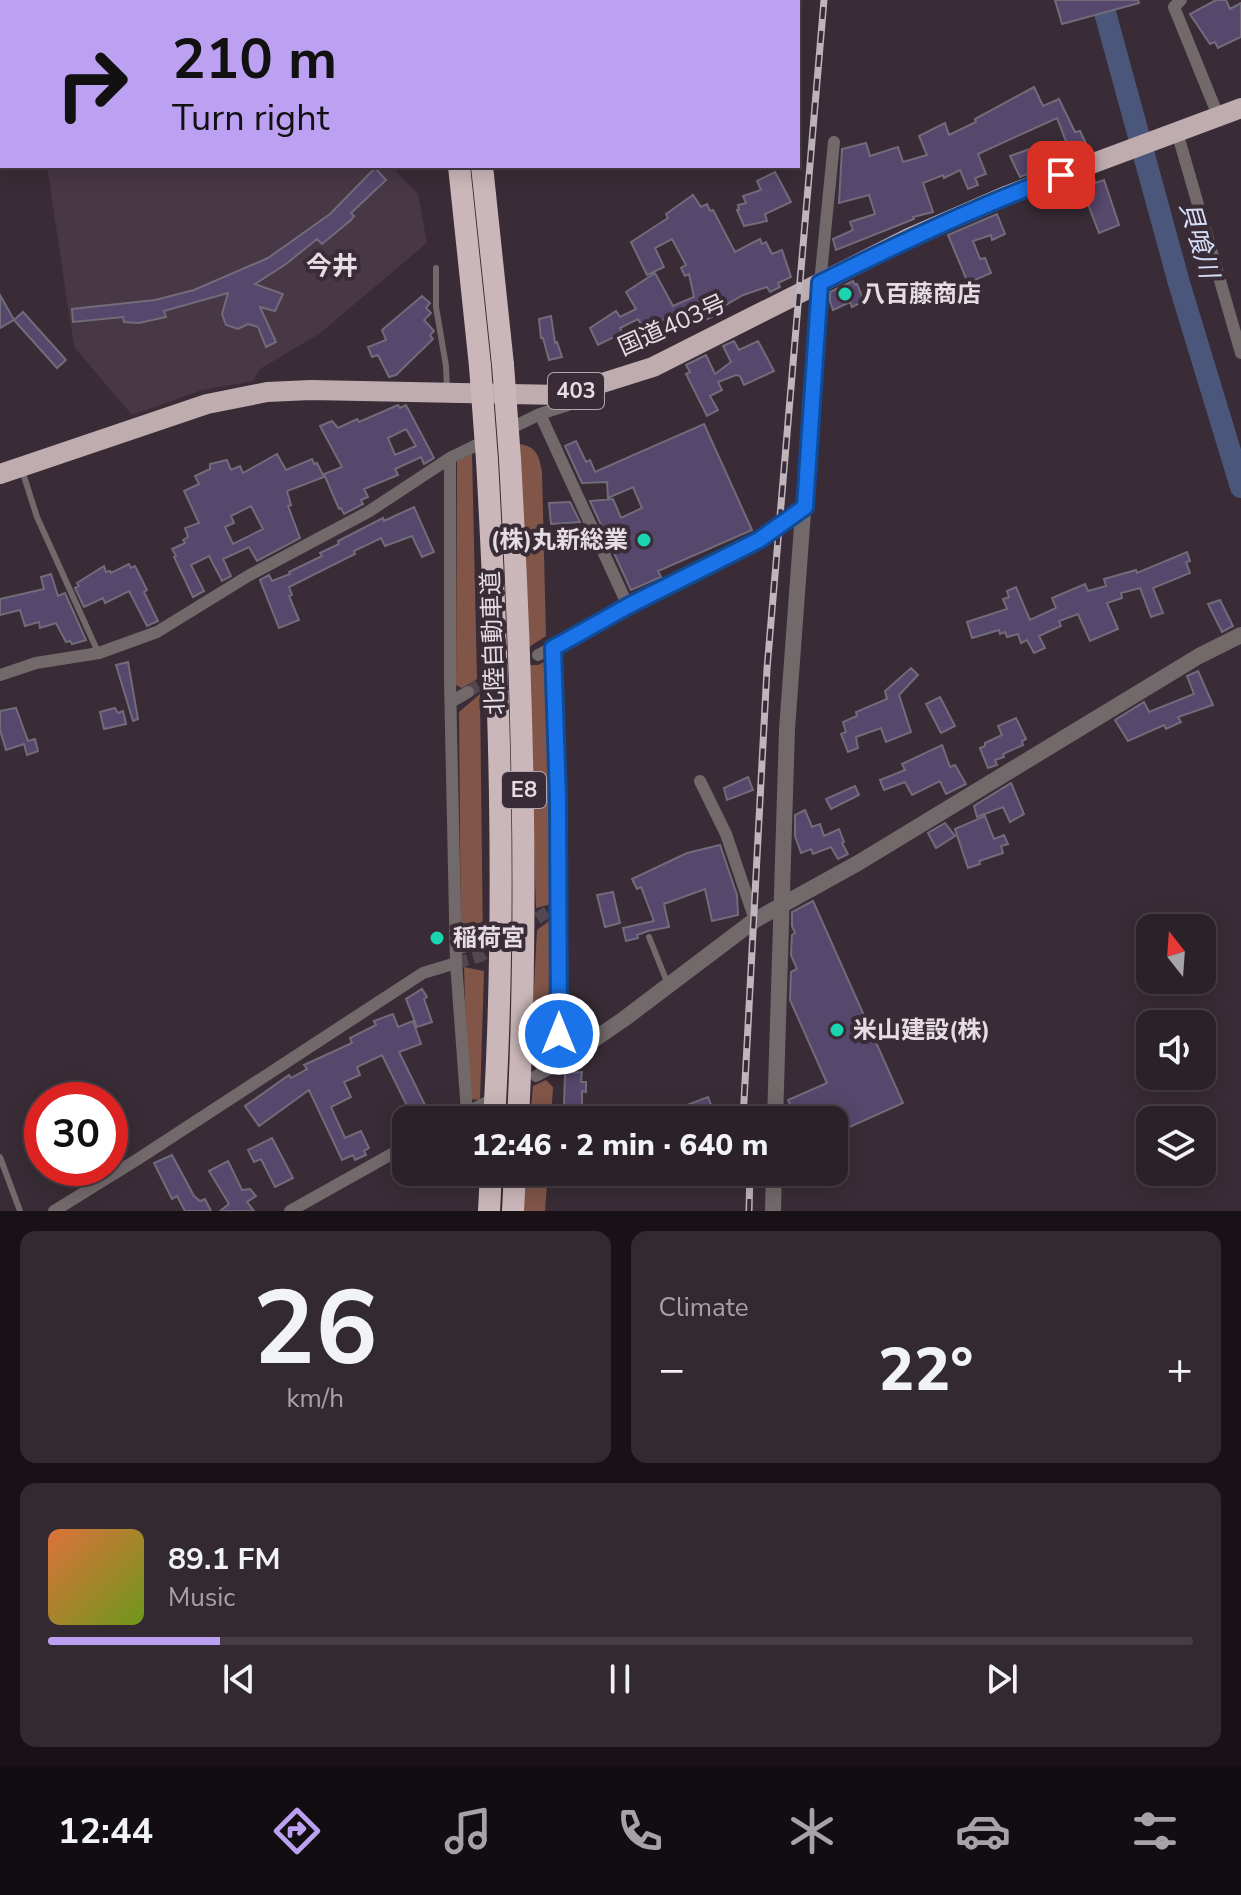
<!DOCTYPE html>
<html lang="en">
<head>
<meta charset="utf-8">
<style>
	body { margin:0; font-family:"Nunito Sans","Noto Sans JP",sans-serif; background:#332930; color:#f1f3f6; height:100vh; display:flex; flex-direction:column; font-size:30px; white-space:nowrap }
	* { box-sizing:border-box; margin:0 }
	p { font-size:26px; color:#a6a3a8 }
	.icon { flex:none; width:44px; height:44px; fill:none; stroke:currentColor; stroke-width:2; stroke-linecap:round; stroke-linejoin:round }
	.map { position:relative; height:1211px; overflow:hidden }
	.drawer { display:flex; flex-direction:column; gap:20px; padding:20px; background:#181216; flex:1 }
	.drawer>* { flex:none }
	.banner { position:absolute; left:0px; top:0px; width:800px; height:168px; box-shadow:0 4px 20px #0003,0 0 0 2px #473e45; background:#bca0f2; color:#111; overflow:hidden }
	.needle { width:52px; rotate:343deg }
	.fabs { position:absolute; left:1136px; top:914px; display:grid; gap:16px }
	.fabs a { display:grid; place-items:center; width:80px; height:80px; border-radius:16px; background:#2b2128; box-shadow:0 4px 20px #0003,0 0 0 2px #473e45; font-size:40px }
	.speed { position:absolute; left:24px; top:1082px; display:flex; gap:16px; font-size:40px; font-weight:700; text-align:center }
	.speed>* { display:grid; place-content:center; width:104px; height:104px; border-radius:50%; background:#2b2128; box-shadow:0 4px 20px #0003,0 0 0 2px #473e45; line-height:1 }
	.speed .limit { border:12px solid #d22; background:#fff; color:#111 }
	.pin { position:absolute; display:grid; place-items:center; width:68px; height:68px; color:#fff; margin:-34px; border-radius:16px; box-shadow:0 4px 12px #0006 }
	.me { position:absolute; width:88px; margin:-44px; rotate:0deg; stroke-linejoin:round; filter:drop-shadow(0 0 6px #0008) }
	.turn { display:flex; align-items:center; gap:28px; height:168px; padding:0 40px; font-size:36px }
	.turn .icon { width:104px; height:104px; stroke-width:2.5 }
	.turn b { display:block; font-size:56px; line-height:68px }
	.big { font-size:60px; font-weight:800; line-height:1.1 }
	.drawer .widget { flex:1; display:flex; flex-direction:column; justify-content:center; gap:12px; min-width:0; padding:0 28px; border-radius:16px; background:#332930 }
	.drawer .dial { align-items:center; gap:0 }
	.dial b { font-size:104px; line-height:1 }
	.song { display:flex; align-items:center; gap:24px }
	.cover { width:96px; height:96px; border-radius:12px; background:linear-gradient(135deg,hsl(20 70% 55%),hsl(80 70% 35%)) }
	.played { height:8px; border-radius:4px; background:linear-gradient(90deg,#bca0f2 15%,#473e45 15%) }
	.keys { display:flex; justify-content:space-around; direction:ltr }
	.heat { display:flex; justify-content:space-between; align-items:center; font-size:44px; direction:ltr }
	.drawer .tiles { flex:1; display:grid; gap:20px; grid-template-columns:1fr 1fr }
	.widget:last-child { grid-column:span 2 }
	.trip { position:absolute; left:392px; top:1106px; width:456px; height:80px; border-radius:16px; background:#2b2128; box-shadow:0 4px 20px #0003,0 0 0 2px #473e45; font-weight:800; line-height:80px; text-align:center }
	.menu { display:flex; height:128px; justify-content:space-around; align-items:center; background:#110d10; color:#a6a3a8 }
	.menu .icon { width:56px; height:56px }
	.menu .active { color:#bca0f2 }
	.menu b { font-size:36px; color:#f1f3f6 }
	.map>svg:first-child { display:block }
</style>
</head>
<body>
<div class="map">
<svg width="1241" height="1211" viewBox="0 0 1241 1211">
	<rect width="100%" height="100%" fill="#392c36"/>
	<path fill="#483745" d="M47,166H391L418,194L427,243L319,334L260,369L253,381L202,390L132,415L74,347Z"/>
	<path fill="#815648" d="M520,444C537,447 539,456 542,472L546,636L526,649Z
		M472,454L477,679L462,688L456,685L457,461Z
		M548,660L553,800L552,904L536,908L528,665H538Z
		M480,694L483,947L461,954L459,712Z
		M553,918V1056L530,1060L537,930Z
		M464,967L484,971L480,1100L468,1099Z
		M546,1080L553,1087L551,1120H530L533,1086Z
		M526,1172H548L545,1211H523Z"/>
	<g fill="none" stroke-linecap="round" stroke-linejoin="round">
		<path stroke="#4b567b" stroke-width="22" d="M1104,9L1179,283L1241,487"/>
	</g>
	<path fill="#56476c" stroke="#716b7a" stroke-width="2" fill-rule="evenodd" d="M1055,0H1138L1139,3L1062,24Z
		M1216,0H1226L1230,9L1241,3V37L1218,48L1215,42L1210,44L1190,14Z
		M1034,87L1043,106L1059,99L1075,132L1080,131L1089,150L1072,157L1057,118L978,154L986,174L975,178L978,185L968,189L960,170L944,178L943,175L923,183L933,212L913,217L914,219L836,250L833,239L853,230L850,222L875,214L869,195L839,203L842,149L866,143L870,156L898,147L903,162L927,155L919,136L945,123L949,135L976,122L975,119Z
		M1044,144L1049,159L1046,160L1048,166L1020,177L1010,156Z
		M375,168L386,180L351,213L354,216L351,220L322,244L317,239L286,264L255,284L283,294L275,311L260,307L276,342L266,347L258,327L248,324L238,329L226,325L222,314L228,293L164,311L166,317L139,323L124,322L123,317L73,322L72,309L155,300L194,290L268,258L330,214Z
		M775,172L791,202L765,214L767,221L744,226L737,210H739L738,205L746,203L743,196L761,190L757,181Z
		M1094,178L1095,183L1104,180L1119,225L1099,233L1080,183Z
		M693,195L701,207L707,204L710,211L713,210L735,252L760,239L762,244L766,242L772,254L782,250L791,277L778,283L780,287L770,292L767,287L743,295L714,312L716,315L683,330L682,328L671,333L665,319L644,330L638,319L620,328L622,332L618,335L598,345L590,328L616,311L620,317L636,309L626,292L655,273L673,306L694,297L689,274L685,276L681,268L686,265L672,239L655,248L664,267L647,275L631,242L668,218L666,214Z
		M997,214L1005,234L992,240L991,235L973,241L980,259L985,258L991,273L968,283L948,235Z
		M853,281L855,285L857,284L864,301L852,307L850,302L833,310L830,301V292Z
		M0,295L14,320L23,312L66,360L57,368L14,320L0,328Z
		M422,296L430,303L426,308L431,313L424,320L434,331L430,335L433,339L396,375L389,377L378,355L372,357L368,347L386,340L382,330Z
		M551,316L555,343L557,342L562,357L549,360L543,338H541L539,319Z
		M734,341L739,350L758,341L774,371L744,385L740,376L736,375L718,382L722,390L710,396L718,410L707,416L686,374L690,372L686,365L706,355L715,374L731,362L723,346Z
		M398,405L400,408L406,405L434,458L424,464L421,457L395,469L398,475L364,489L368,497L361,500L363,504L344,514L341,508L339,509L324,474L342,467L320,426L332,421L338,428L357,419L359,422ZM406,429L416,446L395,455L388,438Z
		M704,424L752,530L658,571L661,577L631,590L590,501L613,499L621,518L642,508L633,487L608,498L607,482L582,483L565,446L576,441L586,462L590,460L595,472Z
		M277,454L286,470L312,459L314,464L317,463L324,477L287,491L291,505L288,506L300,538L257,561L249,547L223,559L231,576L222,581L209,556L191,565L204,591L193,597L174,557L176,556L172,549L185,543L183,540L188,537L185,528L199,523L184,491L199,484L195,476L210,469V464L227,460L231,470L240,466L243,473ZM251,506L263,529L233,544L225,527L234,523L231,516Z
		M570,502L580,522L551,524L549,503Z
		M414,507L434,552L422,557L412,536L385,546L381,538L354,551L355,554L289,587L292,595L289,596L299,620L279,628L260,580L269,575L272,581L290,574L289,572L322,556L320,553L339,544L338,541L383,518L384,521Z
		M1187,552L1190,561L1186,562L1190,573L1153,588L1163,613L1151,617L1140,588L1121,593L1122,598L1107,603L1118,629L1090,641L1078,614L1059,621L1061,626L1039,636L1045,648L1034,653L1027,640L1021,643L1018,634L1007,637L1005,632L1000,634L999,630L972,638L967,622L1007,609L1003,599L1009,597L1007,591L1016,587L1030,620L1056,608L1052,598L1085,584L1088,591L1106,586L1104,579L1136,570L1137,573Z
		M129,564L131,568L135,566L147,590L144,592L158,621L147,626L129,591L105,603L103,598L84,607L75,588L79,586L77,583L104,566L106,572L110,571L111,573Z
		M51,574L58,596L65,593L86,640L72,644L70,641L66,642L56,623L40,628L39,622L25,626L20,610L0,615V599L44,589L41,577Z
		M1220,600L1233,626L1222,632L1208,604Z
		M128,662L138,719L133,721L116,665Z
		M911,668L918,675L899,695L911,732L886,742L881,728L856,737L858,748L848,752L841,734L846,732L843,722L857,716L856,712L887,699L885,691Z
		M1198,671L1213,705L1178,717L1181,722L1166,729L1164,725L1128,741L1115,720L1144,702L1149,712L1194,694L1187,676Z
		M940,697L955,726L941,733L926,704Z
		M16,708L28,741L35,739L38,751L27,755L24,744L6,750L0,730V711Z
		M115,708L118,713L123,711L126,724L104,729L100,712Z
		M1016,718L1026,739L1022,741L1023,745L1003,754L1004,757L995,760L997,765L988,768L980,748L985,746V743L1002,735L998,726Z
		M942,745L950,767L955,765L966,784L946,794L940,781L912,795L905,782L884,790L880,780L905,770L902,764Z
		M748,777L753,790L727,800L724,788Z
		M1011,783L1024,814L1010,822L1003,807L977,817L974,806Z
		M855,786L859,795L831,809L826,799Z
		M805,810L812,827L820,824L824,836L839,829L844,842L842,843L848,854L838,859L831,847L813,854L811,849L801,853L795,836V815Z
		M985,816L994,839L1004,835L1008,844L1001,846L1003,853L979,861L980,864L968,868L955,829Z
		M945,823L955,836L936,848L928,833Z
		M720,845L737,895L738,915L712,921L705,889L664,904L669,927L648,931L637,935L638,938L626,941L623,928L654,921L641,887L637,889L632,879L687,853Z
		M613,892L620,923L605,927L597,895Z
		M813,901L903,1103L834,1134V1120H797L788,1100L827,1083L790,1000L791,972L797,969L791,955L792,935L795,933L792,926V912Z
		M422,989L427,997L424,999L432,1022L417,1027L406,999Z
		M393,1014L398,1027L413,1021L421,1044L399,1052L426,1107L411,1114L382,1055L357,1067L360,1075L344,1082L351,1097L331,1107L345,1138L361,1131L369,1148L364,1151L366,1155L355,1160L353,1155L342,1160L309,1090L259,1126L245,1106L289,1075L291,1078L307,1069L304,1065L352,1043L350,1038L376,1025L374,1021Z
		M582,1072L581,1082H586V1092L582,1091V1106H564L565,1073Z
		M708,1097L717,1120H677L674,1110Z
		M272,1138L293,1178L275,1187L261,1159L254,1162L248,1150Z
		M172,1155L194,1196L200,1201L205,1199L211,1211H185L177,1196L172,1199L154,1163Z
		M228,1161L242,1190L250,1189L256,1196L247,1202L254,1211H220L229,1204L209,1171Z"/>
	<g fill="none" stroke-linecap="round" stroke-linejoin="round">
		<path stroke="#534750" stroke-width="12" stroke-dasharray="12 6" stroke-linecap="butt" d="M468,692L499,673
			M522,928L549,911
			M456,963L481,956L500,943"/>
		<path stroke="#72696b" stroke-width="6" d="M436,268V307L446,366L447,388
			M22,470L37,517L98,652
			M649,937L667,982
			M0,1157L20,1211"/>
		<path stroke="#72696b" stroke-width="12" d="M1181,0L1174,7L1219,118
			M1177,132L1241,353
			M820,283L834,142
			M540,414L628,606
			M505,431L540,414L568,405L571,393
			M450,458V681L456,963L467,1112
			M538,655L759,540L805,507
			M0,675L36,663L99,653L157,632L248,576L368,512L450,458L489,439
			M451,702L468,692
			M700,781L726,834L755,920
			M536,1076L560,1063L558,799L553,648
			M452,1120L485,1103
			M54,1211L138,1159L423,973L456,963
			M290,1211L406,1146"/>
		<path stroke="#72696b" stroke-width="16" d="M560,1063L624,1019L755,920L858,863L1199,656L1241,635
			M775,1120L787,729L820,283
			M773,1211L774,1172"/>
		<path stroke="#beacaf" stroke-width="20" d="M0,474L207,404L267,392L311,390L564,395L653,367L909,238L1008,195L1241,108"/>
		<path stroke="#cbb7ba" stroke-width="22" d="M438,0V2
			M461,0V2
			M459,166L480,366
			M482,166L503,365
			M510,459C522,680 529,900 518,1120
			M487,460C499,679 507,900 494,1120
			M489,1211L491,1172
			M513,1211L515,1172"/>
		<g stroke="#bfb6bd" stroke-width="7">
			<path id="rail" d="M743,1120L767,669L824,0
				M749,1211L750,1172"/>
		</g>
		<use href="#rail" stroke="#392c36" stroke-width="4" stroke-dasharray="12" stroke-linecap="butt"/>
		<path stroke="#cbb7ba" stroke-width="22" d="M503,365L510,459
			M480,366L487,460"/>
	</g>
	<g fill="none" stroke-linecap="round" stroke-linejoin="round">
		<g stroke="#114b97" stroke-width="20">
			<path id="route" d="M559,1034L558,799L553,648L628,606L759,540L805,507L820,283C899,243 978,206 1061,175"/>
		</g>
		<use href="#route" stroke="#1a73e8" stroke-width="14"/>
	</g>
	<g fill="#1bd5b1" stroke="#392c36" stroke-width="3">
		<circle cx="845" cy="294" r="8"/>
		<circle cx="644" cy="540" r="8"/>
		<circle cx="437" cy="938" r="8"/>
		<circle cx="837" cy="1030" r="8"/>
	</g>
	<g text-anchor="middle" dominant-baseline="central" stroke-width="8" stroke-linejoin="round" paint-order="stroke">
		<g fill="#392c36" stroke="#b1a8af" stroke-width="2">
			<rect x="548" y="373" width="56" height="36" rx="6"/>
			<rect x="502" y="772" width="44" height="36" rx="6"/>
		</g>
		<g font-size="22" font-weight="bold" fill="#e5dde3">
			<text x="576" y="391">403</text>
			<text x="524" y="790">E8</text>
		</g>
		<g font-size="24" font-weight="bold" fill="#e5dde3" stroke="#392c36" text-anchor="start">
			<text x="861" y="294">八百藤商店</text>
			<text x="628" y="540" text-anchor="end">(株)丸新総業</text>
			<text x="453" y="938">稲荷宮</text>
			<text x="853" y="1030">米山建設(株)</text>
		</g>
		<g font-size="24" fill="#e5dde3" stroke="#392c36">
			<text transform="translate(672 325) rotate(-24)">国道403号</text>
			<text transform="translate(493 643) rotate(-92)">北陸自動車道</text>
		</g>
		<g font-size="26" font-style="italic" fill="#d4ddf7" stroke="#392c36">
			<text transform="translate(1199 240) rotate(74)">貝喰川</text>
		</g>
		<g font-size="26" font-weight="bold" fill="#e5dde3" stroke="#392c36">
			<text x="332" y="266">今井</text>
		</g>
	</g>
</svg>
<div class="fabs">
<a><svg class="needle" viewBox="-14 -14 28 28"><path d="M0-13l5 13h-10z" fill="#e53935"/><path d="M0 13l5-13h-10z" fill="#a6a3a8"/></svg></a>
<a><svg class="icon" aria-label="sound" viewBox="0 0 24 24"><path d="M4 9h4l5-4v14l-5-4H4zM17 9q2 3 0 6"/></svg></a>
<a><svg class="icon" aria-label="layers" viewBox="0 0 24 24"><path d="M12 4l9 5-9 5-9-5zM3 14l9 5 9-5"/></svg></a>
</div>
<div class="speed"><div class="limit">30</div></div>
<div class="pin" style="left:1061px;top:175px;background:#d93025"><svg class="icon" aria-label="arrive" viewBox="0 0 24 24"><path d="M6 21V4h12l-3 4 3 4H6"/></svg></div>
<svg class="me" style="left:559px;top:1034px" viewBox="-20 -20 40 40"><circle r="17" fill="#1a73e8" stroke="#fff" stroke-width="3"/><path d="M0-11L8 9 0 5-8 9z" fill="#fff"/></svg>
<div class="trip">12:46 · 2 min · 640 m</div>
<div class="banner">
<div class="turn"><svg class="icon" aria-label="right" viewBox="0 0 24 24"><path d="M7 20v-9h11M14 6l5 5-5 5"/></svg><div><b>210 m</b>Turn right</div></div>
</div>
</div>
<section class="drawer">
<div class="tiles">
<div class="widget dial"><b>26</b><p>km/h</p></div>
<div class="widget"><p>Climate</p>
<div class="heat"><a>−</a><b class="big">22°</b><a>+</a></div>
</div>
<div class="widget">
<div class="song"><i class="cover"></i><div><b>89.1 FM</b><p>Music</p></div></div>
<div class="played"></div>
<div class="keys"><svg class="icon" aria-label="previous" viewBox="0 0 24 24"><path d="M18 5L8 12l10 7zM5 5v14"/></svg><svg class="icon" aria-label="pause" viewBox="0 0 24 24"><path d="M8 5v14M16 5v14"/></svg><svg class="icon" aria-label="next" viewBox="0 0 24 24"><path d="M6 5l10 7-10 7zM19 5v14"/></svg></div>
</div>
</div>
</section>
<nav class="menu">
<b>12:44</b>
<svg class="icon active" aria-label="directions" viewBox="0 0 24 24"><path d="M12 3l9 9-9 9-9-9zM9 14v-3h6M13 9l2 2-2 2"/></svg>
<svg class="icon" aria-label="music" viewBox="0 0 24 24"><path d="M9 18V5l10-2v13"/><circle cx="6" cy="18" r="3"/><circle cx="16" cy="16" r="3"/></svg>
<svg class="icon" aria-label="phone" viewBox="0 0 24 24"><path d="M5 4h4l2 5-3 2q2 4 5 5l2-3 5 2v4C11 20 4 13 5 4z"/></svg>
<svg class="icon" aria-label="climate" viewBox="0 0 24 24"><path d="M12 3v18M4 7l16 10M4 17L20 7"/></svg>
<svg class="icon" aria-label="car" viewBox="0 0 24 24"><path d="M5 17H2v-5l4-1 3-4h7l3 4 3 1v5h-3M9 17h6M6 11h13"/><circle cx="7" cy="17" r="2"/><circle cx="17" cy="17" r="2"/></svg>
<svg class="icon" aria-label="filters" viewBox="0 0 24 24"><path d="M4 7h16M4 17h16"/><circle cx="9" cy="7" r="2"/><circle cx="15" cy="17" r="2"/></svg>
</nav>
</body>
</html>
